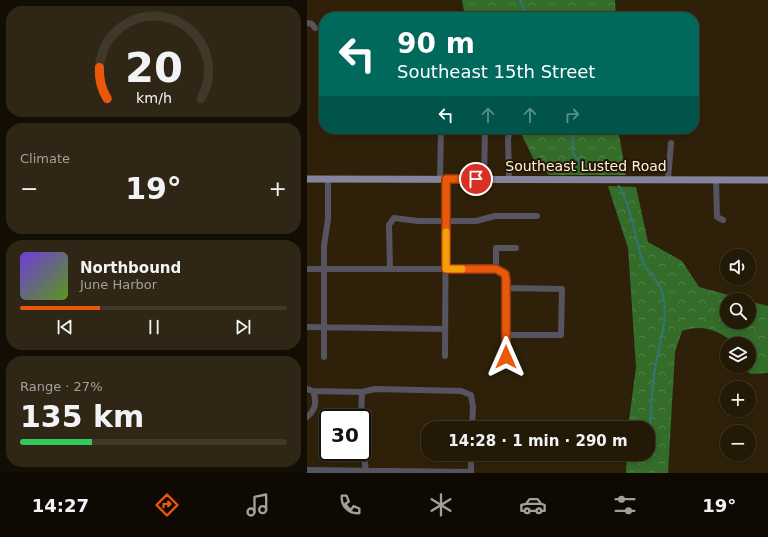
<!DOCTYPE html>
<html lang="en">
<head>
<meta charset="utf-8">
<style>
	body { margin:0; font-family:"DejaVu Sans",sans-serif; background:#2f2615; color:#f1f3f6; height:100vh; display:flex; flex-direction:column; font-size:15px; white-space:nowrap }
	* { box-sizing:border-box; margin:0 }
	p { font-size:13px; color:#a3a09b }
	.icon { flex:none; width:22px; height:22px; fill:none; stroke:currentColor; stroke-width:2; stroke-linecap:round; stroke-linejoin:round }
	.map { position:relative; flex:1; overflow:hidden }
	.side { display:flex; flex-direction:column; gap:6px; padding:6px; background:#130e04; width:307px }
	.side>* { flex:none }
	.top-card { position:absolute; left:12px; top:12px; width:380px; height:122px; border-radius:16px; box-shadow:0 2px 6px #0003,0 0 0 1px #403828; background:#00695c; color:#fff; overflow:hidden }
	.tools { position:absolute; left:413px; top:249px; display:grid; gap:8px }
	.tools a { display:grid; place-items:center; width:36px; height:36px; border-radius:50%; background:#231907; box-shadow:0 2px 6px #0003,0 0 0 1px #403828; font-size:20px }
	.speed { position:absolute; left:12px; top:409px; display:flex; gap:8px; font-size:20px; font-weight:700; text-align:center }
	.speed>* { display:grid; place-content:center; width:52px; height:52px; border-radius:50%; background:#231907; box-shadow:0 2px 6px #0003,0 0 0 1px #403828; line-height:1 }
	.speed .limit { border:2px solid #111; border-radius:6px; background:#fff; color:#111 }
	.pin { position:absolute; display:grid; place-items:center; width:34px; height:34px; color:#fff; margin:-17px; border:2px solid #fff; border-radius:50%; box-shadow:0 1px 4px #0007 }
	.me { position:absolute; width:44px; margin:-22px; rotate:0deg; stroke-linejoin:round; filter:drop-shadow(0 0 3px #0008) }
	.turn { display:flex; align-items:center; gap:14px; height:84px; padding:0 12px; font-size:18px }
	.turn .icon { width:52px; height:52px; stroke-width:2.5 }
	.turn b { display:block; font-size:28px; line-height:34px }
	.lanes { display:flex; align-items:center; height:38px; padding:0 12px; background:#0003; justify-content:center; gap:20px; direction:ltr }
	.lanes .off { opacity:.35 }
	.big { font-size:30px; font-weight:800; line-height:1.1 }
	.side .tile { flex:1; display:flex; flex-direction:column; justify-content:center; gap:6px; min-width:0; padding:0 14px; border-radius:16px; background:#2f2615 }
	.side .dial { align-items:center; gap:0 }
	.dial svg { height:104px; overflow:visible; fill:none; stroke:#403828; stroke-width:7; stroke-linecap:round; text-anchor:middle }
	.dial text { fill:#f1f3f6; stroke:none }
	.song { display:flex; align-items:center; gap:12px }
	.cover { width:48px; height:48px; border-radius:6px; background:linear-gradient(135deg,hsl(260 70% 55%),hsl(90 70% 35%)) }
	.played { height:4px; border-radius:2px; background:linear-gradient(90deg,#ea580c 30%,#403828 30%) }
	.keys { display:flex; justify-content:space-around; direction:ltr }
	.heat { display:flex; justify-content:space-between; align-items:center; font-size:22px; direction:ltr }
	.charge { height:6px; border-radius:3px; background:linear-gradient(90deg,#34c759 27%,#403828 0) }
	.trip { position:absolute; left:114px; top:421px; width:234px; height:40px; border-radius:16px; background:#231907; box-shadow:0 2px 6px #0003,0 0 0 1px #403828; font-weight:800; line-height:40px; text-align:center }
	.dock { display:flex; height:64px; justify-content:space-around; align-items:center; background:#0e0a03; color:#a3a09b }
	.dock .icon { width:28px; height:28px }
	.dock .active { color:#ea580c }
	.dock b { font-size:18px; color:#f1f3f6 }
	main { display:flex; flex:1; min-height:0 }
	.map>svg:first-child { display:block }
</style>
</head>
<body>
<main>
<section class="side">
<div class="tile dial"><svg viewBox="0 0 100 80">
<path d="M14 69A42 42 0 1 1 86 69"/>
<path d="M14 69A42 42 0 0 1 8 45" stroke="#ea580c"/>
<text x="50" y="56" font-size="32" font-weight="700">20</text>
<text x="50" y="72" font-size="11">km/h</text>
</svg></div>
<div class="tile"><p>Climate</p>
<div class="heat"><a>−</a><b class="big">19°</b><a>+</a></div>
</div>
<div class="tile">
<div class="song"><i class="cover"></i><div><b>Northbound</b><p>June Harbor</p></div></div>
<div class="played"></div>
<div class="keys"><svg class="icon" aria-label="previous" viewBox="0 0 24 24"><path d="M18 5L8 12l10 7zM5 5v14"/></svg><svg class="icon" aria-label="pause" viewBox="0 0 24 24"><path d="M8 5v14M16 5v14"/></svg><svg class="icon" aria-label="next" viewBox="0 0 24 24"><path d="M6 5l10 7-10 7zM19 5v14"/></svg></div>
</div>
<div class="tile"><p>Range · 27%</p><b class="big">135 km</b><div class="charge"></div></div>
</section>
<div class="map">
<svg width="461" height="473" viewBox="0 0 461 473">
	<defs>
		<pattern id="forest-crowns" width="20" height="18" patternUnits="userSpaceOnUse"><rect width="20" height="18" fill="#346c2a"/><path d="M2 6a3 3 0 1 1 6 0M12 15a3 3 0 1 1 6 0" fill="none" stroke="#528249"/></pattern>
	</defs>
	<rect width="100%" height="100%" fill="#2f2109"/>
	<path fill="url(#forest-crowns)" d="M155,0H308L309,17H158Z
		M212,129H311L319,175H242L227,160Z
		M301,186L329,187L341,242L375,261L392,287L440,300H420V322H442V301L461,306V373L444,374L433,366H442V344H428C412,330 395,324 375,331L368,352L361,473H319L320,454H341V428H321L329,367L321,248Z"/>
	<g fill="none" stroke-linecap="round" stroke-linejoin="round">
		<path stroke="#2f7579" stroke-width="2" d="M213,0L219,12L223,17
			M267,129C264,151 263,154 279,169
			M312,186C325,209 327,235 335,259C339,274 353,280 356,295C362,323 350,349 347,376C343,402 345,429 341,455"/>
		<path stroke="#555460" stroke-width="6" d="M0,23L5,24L8,28
			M133,179L134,129
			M177,179L178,129
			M202,179L201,138L204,129
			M361,179L364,143
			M409,180L410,217L416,220
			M0,269H189L194,271L199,279V357
			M83,269L82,225L87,218L111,221H169L188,216H230
			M189,269V248H209
			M0,327L138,329
			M199,335H254L255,289L199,288
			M138,356L139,179
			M17,357V246L21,219V179
			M0,389L6,391C10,401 9,410 0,417
			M6,391L55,392L68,389L154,391L164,395L166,407L165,428
			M54,418L55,392
			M55,441L59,471
			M0,470L164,472
			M164,473V454"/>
		<path stroke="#86849c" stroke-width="7" d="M0,179L461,180"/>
	</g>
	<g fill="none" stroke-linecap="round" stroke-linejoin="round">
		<g stroke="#983908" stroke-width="10">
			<path id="route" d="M169,179H139V269H189L198,274L199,280V357"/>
		</g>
		<use href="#route" stroke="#ea580c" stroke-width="7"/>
		<path stroke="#f59e0b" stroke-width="7" d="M139,232V269H155"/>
	</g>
	<g text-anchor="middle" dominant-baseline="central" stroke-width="4" stroke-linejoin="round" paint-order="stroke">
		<g font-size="14" fill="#fdf4e5" stroke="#251701">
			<text x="279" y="166">Southeast Lusted Road</text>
		</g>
	</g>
</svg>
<div class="tools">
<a><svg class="icon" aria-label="sound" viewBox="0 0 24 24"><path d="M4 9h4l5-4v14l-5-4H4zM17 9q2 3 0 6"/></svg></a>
<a><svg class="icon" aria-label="search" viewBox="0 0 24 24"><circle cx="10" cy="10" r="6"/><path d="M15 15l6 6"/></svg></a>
<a><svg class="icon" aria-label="layers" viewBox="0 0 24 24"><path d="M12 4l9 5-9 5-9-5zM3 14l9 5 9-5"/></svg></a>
<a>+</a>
<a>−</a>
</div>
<div class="speed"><div class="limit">30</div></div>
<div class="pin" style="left:169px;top:179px;background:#d93025"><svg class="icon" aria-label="arrive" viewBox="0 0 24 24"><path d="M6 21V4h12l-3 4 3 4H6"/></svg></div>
<svg class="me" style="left:199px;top:357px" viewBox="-20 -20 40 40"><path d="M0-17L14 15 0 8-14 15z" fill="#ea580c" stroke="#fff" stroke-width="4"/></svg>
<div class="trip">14:28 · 1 min · 290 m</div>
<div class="top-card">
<div class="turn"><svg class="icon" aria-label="left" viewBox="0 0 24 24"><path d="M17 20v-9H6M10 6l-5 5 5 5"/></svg><div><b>90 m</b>Southeast 15th Street</div></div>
<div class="lanes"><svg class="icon" aria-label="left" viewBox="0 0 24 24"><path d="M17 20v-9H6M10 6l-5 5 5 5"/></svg><svg class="icon off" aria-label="ahead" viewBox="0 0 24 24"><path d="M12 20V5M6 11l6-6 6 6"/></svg><svg class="icon off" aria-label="ahead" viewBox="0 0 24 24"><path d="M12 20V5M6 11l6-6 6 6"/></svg><svg class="icon off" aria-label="right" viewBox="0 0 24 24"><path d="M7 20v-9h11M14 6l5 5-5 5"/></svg></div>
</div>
</div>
</main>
<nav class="dock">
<b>14:27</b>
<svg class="icon active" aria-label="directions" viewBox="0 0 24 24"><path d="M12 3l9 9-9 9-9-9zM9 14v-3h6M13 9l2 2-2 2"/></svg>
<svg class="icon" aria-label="music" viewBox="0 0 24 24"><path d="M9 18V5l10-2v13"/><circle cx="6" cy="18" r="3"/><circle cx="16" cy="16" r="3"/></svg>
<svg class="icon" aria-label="phone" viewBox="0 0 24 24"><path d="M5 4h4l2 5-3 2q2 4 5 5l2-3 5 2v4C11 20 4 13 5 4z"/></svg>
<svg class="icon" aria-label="climate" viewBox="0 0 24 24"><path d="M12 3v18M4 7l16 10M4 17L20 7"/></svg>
<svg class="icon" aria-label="car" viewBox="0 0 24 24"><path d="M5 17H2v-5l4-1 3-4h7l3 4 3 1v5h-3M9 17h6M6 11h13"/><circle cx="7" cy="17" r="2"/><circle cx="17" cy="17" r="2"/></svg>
<svg class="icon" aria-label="filters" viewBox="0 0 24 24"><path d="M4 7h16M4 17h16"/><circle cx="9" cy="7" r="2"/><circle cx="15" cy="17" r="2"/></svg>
<b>19°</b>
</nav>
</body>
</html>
